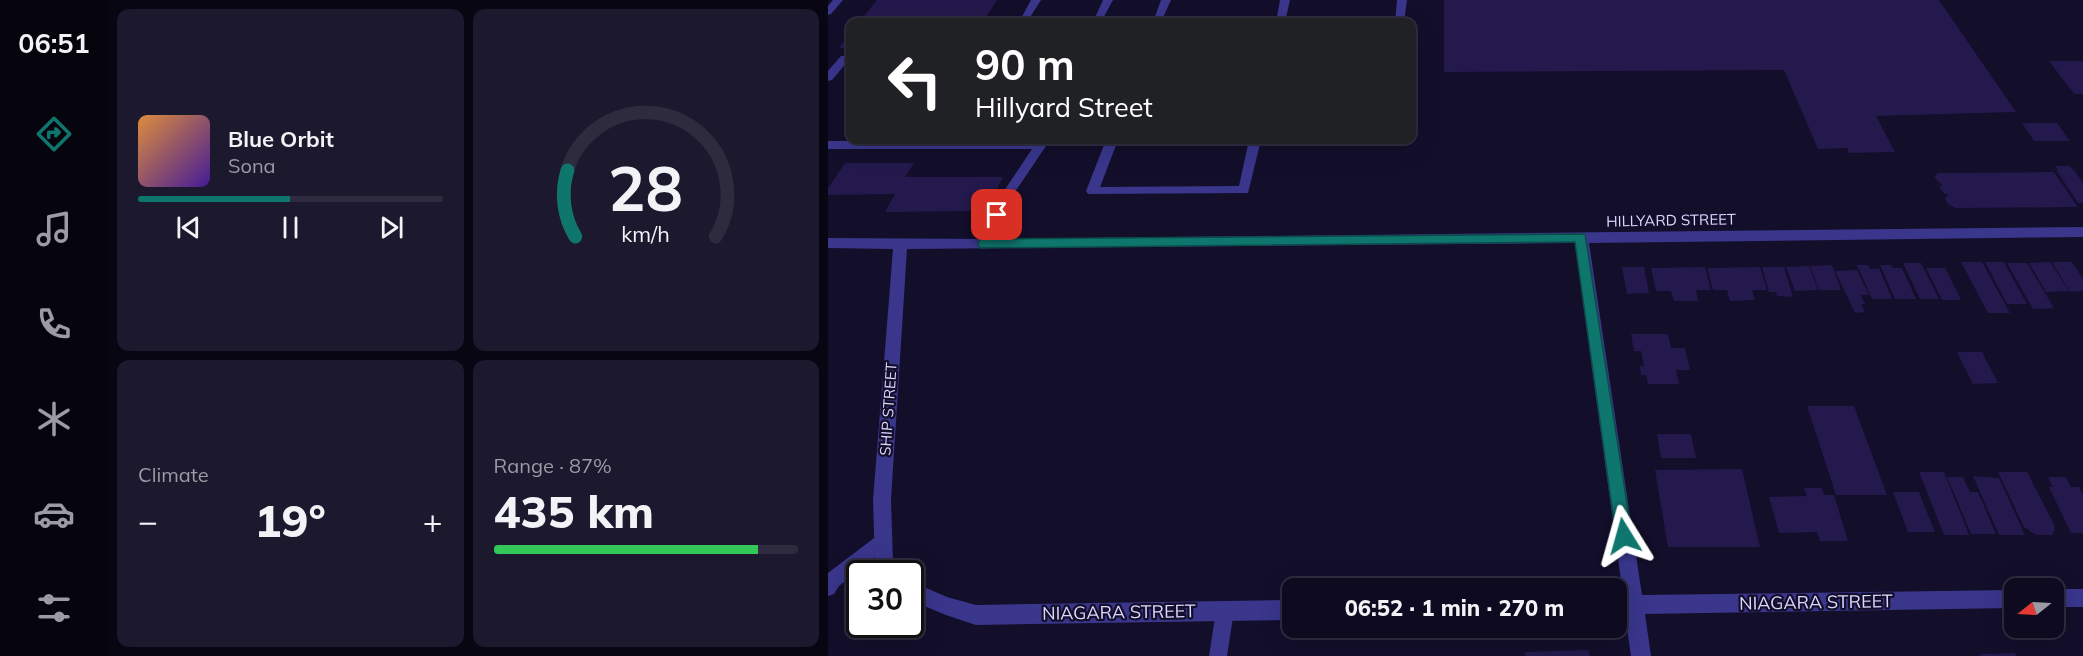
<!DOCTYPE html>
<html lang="en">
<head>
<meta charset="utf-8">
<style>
	body { margin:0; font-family:Mulish,sans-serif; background:#1c182d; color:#f1f3f6; height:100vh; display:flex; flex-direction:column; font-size:22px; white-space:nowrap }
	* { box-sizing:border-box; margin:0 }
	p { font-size:20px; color:#9b9aa5 }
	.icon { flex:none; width:33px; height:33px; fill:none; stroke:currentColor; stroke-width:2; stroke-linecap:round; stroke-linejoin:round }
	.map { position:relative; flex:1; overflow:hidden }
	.details { display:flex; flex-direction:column; gap:9px; padding:9px; background:#080612; width:720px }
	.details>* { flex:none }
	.hud { position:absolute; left:18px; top:18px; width:570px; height:126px; border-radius:12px; box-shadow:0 6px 24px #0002,0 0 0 2px #2e2b3e; background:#202124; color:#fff; overflow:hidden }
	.needle { width:39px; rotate:252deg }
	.fabs { position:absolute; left:1176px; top:578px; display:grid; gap:12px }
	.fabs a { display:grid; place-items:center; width:60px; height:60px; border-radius:12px; background:#0e0a20; box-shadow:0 6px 24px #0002,0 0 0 2px #2e2b3e; font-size:30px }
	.speed { position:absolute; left:18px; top:560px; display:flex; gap:12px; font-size:30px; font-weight:700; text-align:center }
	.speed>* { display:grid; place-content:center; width:78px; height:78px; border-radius:50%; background:#0e0a20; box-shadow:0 6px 24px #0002,0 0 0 2px #2e2b3e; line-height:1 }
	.speed .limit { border:3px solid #111; border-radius:9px; background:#fff; color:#111 }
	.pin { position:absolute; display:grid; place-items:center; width:51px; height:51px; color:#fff; margin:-26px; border-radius:12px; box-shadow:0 3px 9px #0006 }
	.me { position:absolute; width:66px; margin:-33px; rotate:352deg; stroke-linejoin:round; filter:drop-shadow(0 0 4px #0008) }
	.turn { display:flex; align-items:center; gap:21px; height:126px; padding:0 30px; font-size:27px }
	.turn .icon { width:78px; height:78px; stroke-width:2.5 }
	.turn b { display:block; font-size:42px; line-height:51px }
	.big { font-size:45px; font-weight:800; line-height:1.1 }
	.details .widget { flex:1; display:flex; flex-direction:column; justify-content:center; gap:9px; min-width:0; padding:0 21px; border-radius:12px; background:#1c182d }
	.details .dial { align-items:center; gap:0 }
	.dial svg { height:156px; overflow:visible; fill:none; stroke:#2e2b3e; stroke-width:7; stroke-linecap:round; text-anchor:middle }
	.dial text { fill:#f1f3f6; stroke:none }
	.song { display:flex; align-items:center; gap:18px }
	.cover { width:72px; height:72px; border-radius:9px; background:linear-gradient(135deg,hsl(30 70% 55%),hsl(260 70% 35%)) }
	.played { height:6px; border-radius:3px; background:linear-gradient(90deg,#0f766e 50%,#2e2b3e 50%) }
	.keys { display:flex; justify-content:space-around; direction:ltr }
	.heat { display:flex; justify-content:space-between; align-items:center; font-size:33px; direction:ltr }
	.charge { height:9px; border-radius:4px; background:linear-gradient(90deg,#34c759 87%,#2e2b3e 0) }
	.details .tiles { flex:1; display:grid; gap:9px; grid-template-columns:repeat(2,1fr) }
	.trip { position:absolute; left:454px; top:578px; width:345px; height:60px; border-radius:12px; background:#0e0a20; box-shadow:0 6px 24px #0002,0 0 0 2px #2e2b3e; font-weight:800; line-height:60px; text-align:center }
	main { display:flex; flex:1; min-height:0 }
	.menu { display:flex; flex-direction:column; width:108px; justify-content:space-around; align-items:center; background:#06040d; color:#9b9aa5 }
	.menu .icon { width:42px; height:42px }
	.menu .active { color:#0f766e }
	.menu b { font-size:27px; color:#f1f3f6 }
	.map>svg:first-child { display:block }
</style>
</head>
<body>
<main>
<nav class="menu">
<b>06:51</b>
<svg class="icon active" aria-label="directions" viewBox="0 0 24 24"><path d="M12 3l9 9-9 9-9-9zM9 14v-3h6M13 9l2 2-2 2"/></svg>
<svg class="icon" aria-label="music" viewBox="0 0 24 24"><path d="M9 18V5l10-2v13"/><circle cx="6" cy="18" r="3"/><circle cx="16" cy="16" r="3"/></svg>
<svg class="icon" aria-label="phone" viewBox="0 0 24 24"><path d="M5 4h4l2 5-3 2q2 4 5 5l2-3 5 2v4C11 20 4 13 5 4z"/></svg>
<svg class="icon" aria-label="climate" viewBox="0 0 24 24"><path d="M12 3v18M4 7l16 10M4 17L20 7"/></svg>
<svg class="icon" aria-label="car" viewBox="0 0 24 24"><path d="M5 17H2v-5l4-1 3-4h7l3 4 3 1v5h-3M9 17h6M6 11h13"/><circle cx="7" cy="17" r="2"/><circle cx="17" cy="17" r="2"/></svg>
<svg class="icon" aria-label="filters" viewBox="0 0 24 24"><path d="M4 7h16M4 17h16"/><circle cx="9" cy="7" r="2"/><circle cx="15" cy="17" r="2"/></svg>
</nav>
<section class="details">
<div class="tiles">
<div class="widget">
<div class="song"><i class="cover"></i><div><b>Blue Orbit</b><p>Sona</p></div></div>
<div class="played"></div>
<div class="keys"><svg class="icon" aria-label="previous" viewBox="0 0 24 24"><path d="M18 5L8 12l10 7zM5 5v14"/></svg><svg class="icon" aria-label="pause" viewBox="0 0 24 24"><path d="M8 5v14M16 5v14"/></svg><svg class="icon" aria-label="next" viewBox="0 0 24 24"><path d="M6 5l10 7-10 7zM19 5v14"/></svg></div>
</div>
<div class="widget dial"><svg viewBox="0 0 100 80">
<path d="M14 69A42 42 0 1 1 86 69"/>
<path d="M14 69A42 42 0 0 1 10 35" stroke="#0f766e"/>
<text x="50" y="56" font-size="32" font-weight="700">28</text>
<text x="50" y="72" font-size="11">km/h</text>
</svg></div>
<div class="widget"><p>Climate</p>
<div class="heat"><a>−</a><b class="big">19°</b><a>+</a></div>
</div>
<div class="widget"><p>Range · 87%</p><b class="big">435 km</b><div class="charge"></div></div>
</div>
</section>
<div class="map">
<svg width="1255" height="656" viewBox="0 0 1255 656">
	<rect width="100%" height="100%" fill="#130e2a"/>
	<path fill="#23194c" d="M49,0H169L155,22H31Z
		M616,0H1111L1188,112L1048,116L1067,152L1021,153L1019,148L990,149L956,70L616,72Z
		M22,33V48H11Z
		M1221,61H1255V94H1246Z
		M1194,123H1229L1242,141H1206Z
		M17,163H86L77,177H175L158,211L57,212L67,194L0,195V188Z
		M1227,166H1241L1246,170L1255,183V203H1250L1228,170H1230Z
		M1226,172L1250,207L1128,208L1120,204L1117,199L1120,194H1116L1111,186H1115L1106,177L1110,173Z
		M1133,262H1154L1182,313H1160Z
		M1157,262H1176L1199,304H1179Z
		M1222,262L1241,291L1218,292L1201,263Z
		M1224,262H1244L1255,279V291L1242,292Z
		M1075,263H1093L1111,299H1092Z
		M1179,263H1199L1226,308L1205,309Z
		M1004,265L1013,290H991L982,266Z
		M1029,265H1040L1042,269L1051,268L1064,299H1044Z
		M1052,265H1063L1065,268H1074L1088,299H1067Z
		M981,266L990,290L967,291L958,267Z
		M794,267H816L821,293L799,294Z
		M877,267L883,290H868L870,301H846L843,291H828L823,268Z
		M932,267L939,290H924L927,300L902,301L899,290H885L879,268Z
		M934,267H956L965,297L949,296L948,292H941Z
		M1098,268H1117L1133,300H1114Z
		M1029,270L1041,295H1033L1037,304H1033L1037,312L1027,313L1007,271Z
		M803,334H840L843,348H857L862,370H848L851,384H820L818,375H813L812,366H816L813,351H806Z
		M1129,352H1154L1170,383L1145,384Z
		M979,406H1026L1059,495H1008Z
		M829,434H863L868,458H833Z
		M914,469L932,547H840L827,470Z
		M1091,472H1116L1141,535H1116Z
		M1170,472H1199L1227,526L1225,535H1208L1196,527Z
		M1145,476L1171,478L1197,535H1171Z
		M1119,477H1135L1142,492H1150L1168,534H1143Z
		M1220,477H1238L1243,487H1251L1255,494V533H1243L1221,487H1225Z
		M976,488H994L996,495H1006L1020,541H992L989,532L951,533L941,497L979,496Z
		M1065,492H1091L1107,532H1080Z
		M761,650L762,656H697V652Z
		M1187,653L1188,656H1153L1152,654Z"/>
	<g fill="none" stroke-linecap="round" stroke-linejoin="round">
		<path fill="#39368c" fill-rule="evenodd" d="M5,0H15L3,14L0,15V6Z
			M203,0H213L199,22H191Z
			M275,0H285L273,22H265Z
			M333,0H343L333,22H325Z
			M452,0H462L457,22H448Z
			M569,0H579L576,22H567Z
			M22,55V61H20L4,80L0,81V71L13,56Z
			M211,140H222L181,201L163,244L157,249L151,244L170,200L204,149H0V141Z
			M278,140H290L272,187L411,186L421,140H433L420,193L260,194L258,191Z
			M54,532L60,534L62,540L60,546L11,586L6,594L0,596V573Z
			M397,602L403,605L406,611L399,656H381L388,611L391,605Z"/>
		<path fill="#39368c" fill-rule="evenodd" d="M1255,227V237L761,243L814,595L1186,590V608L817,614L823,656H803L797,614H789V596L795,595L747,243L79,249L63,500L65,562L72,573H50L47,566L45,500L65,249L0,248V238L157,239Z
			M82,581L119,597L148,605L465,600V620L148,625L118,615L82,600Z
			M1226,589H1255V607H1226Z"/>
	</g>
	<path fill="#0f766e" stroke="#0a4d48" stroke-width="1.5" d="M169,210L175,215L165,239L757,234L804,536L802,542L796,544L790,542L788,536L747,242L152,248L150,244L165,212Z"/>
	<g text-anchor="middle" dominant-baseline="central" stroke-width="4.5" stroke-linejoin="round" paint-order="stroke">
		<g font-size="15" fill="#dcd7ff" stroke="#130e2a">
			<text transform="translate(843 220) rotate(-1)">HILLYARD STREET</text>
			<text transform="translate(60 409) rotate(-86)">SHIP STREET</text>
		</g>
		<g font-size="18" fill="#dcd7ff" stroke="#130e2a">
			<text transform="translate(988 602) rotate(-1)">NIAGARA STREET</text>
			<text transform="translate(291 612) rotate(-1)">NIAGARA STREET</text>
		</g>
	</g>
</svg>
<div class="fabs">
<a><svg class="needle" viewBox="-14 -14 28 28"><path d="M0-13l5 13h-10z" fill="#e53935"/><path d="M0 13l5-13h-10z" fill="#9b9aa5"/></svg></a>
</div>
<div class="speed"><div class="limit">30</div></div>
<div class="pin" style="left:169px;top:215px;background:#d93025"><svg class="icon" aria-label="arrive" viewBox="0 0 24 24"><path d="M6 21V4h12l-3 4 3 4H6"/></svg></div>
<svg class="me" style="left:796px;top:536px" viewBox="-20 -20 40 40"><path d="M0-17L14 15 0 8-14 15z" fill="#0f766e" stroke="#fff" stroke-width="4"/></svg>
<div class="trip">06:52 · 1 min · 270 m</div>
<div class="hud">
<div class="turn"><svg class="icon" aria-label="left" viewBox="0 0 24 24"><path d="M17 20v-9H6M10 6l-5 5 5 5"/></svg><div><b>90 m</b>Hillyard Street</div></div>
</div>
</div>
</main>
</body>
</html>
